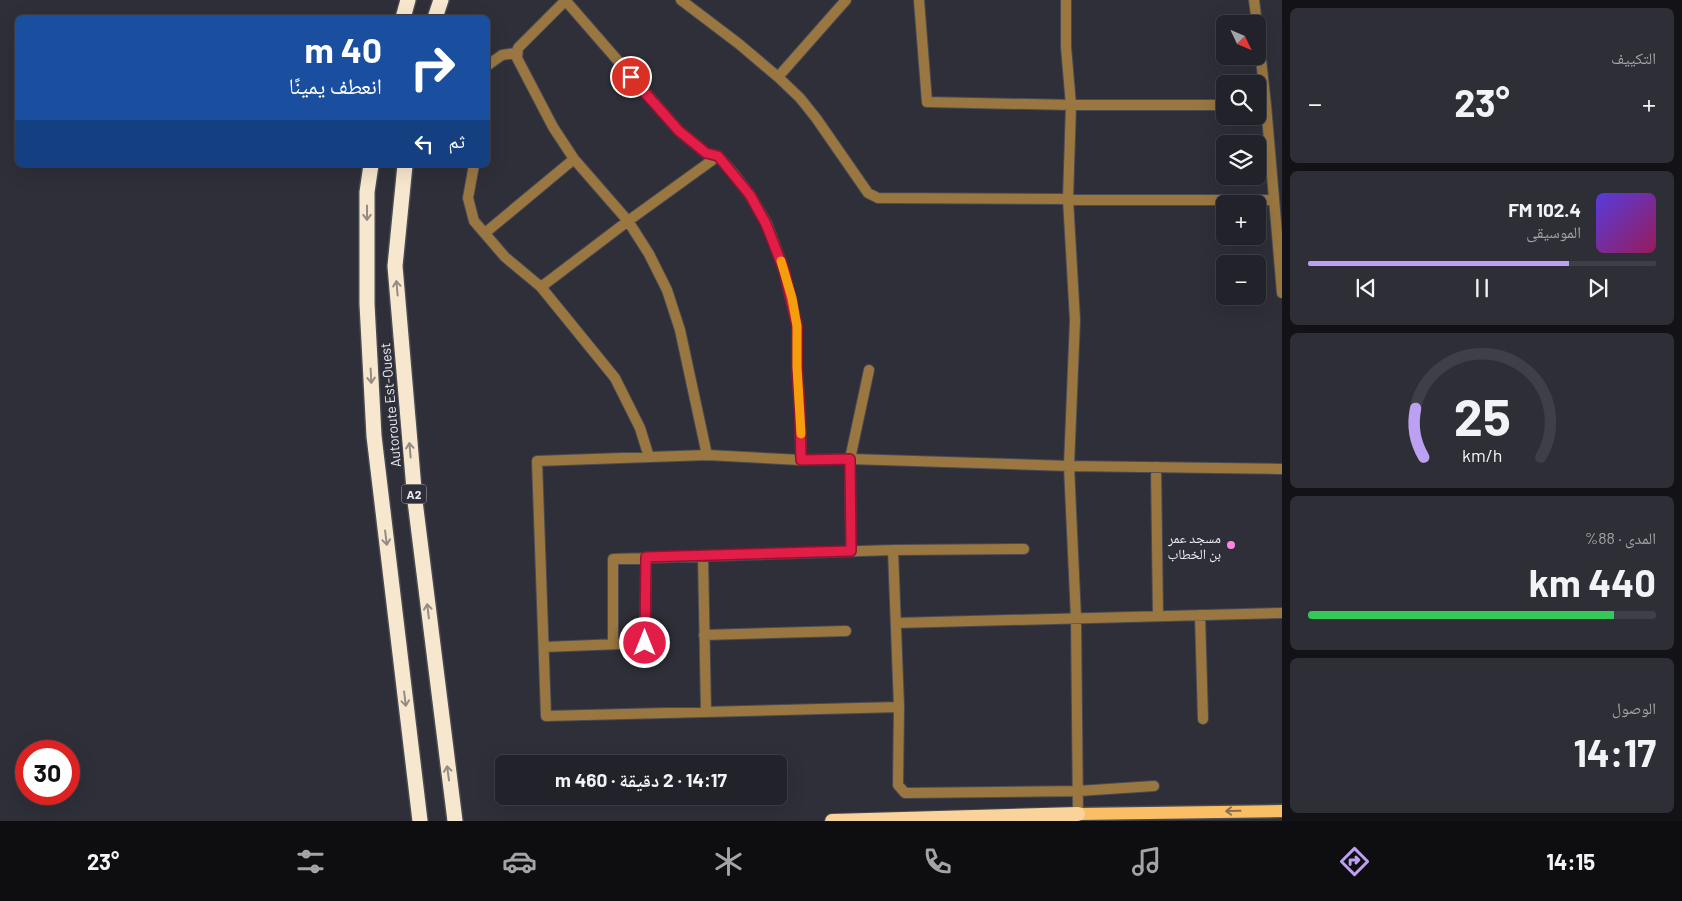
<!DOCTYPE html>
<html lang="ar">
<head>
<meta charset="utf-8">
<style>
	body { margin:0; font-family:Barlow,"Noto Naskh Arabic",sans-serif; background:#2e2f36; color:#f1f3f6; direction:rtl; height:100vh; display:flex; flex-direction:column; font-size:19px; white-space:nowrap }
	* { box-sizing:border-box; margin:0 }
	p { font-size:16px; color:#a2a4a8 }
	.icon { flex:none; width:28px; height:28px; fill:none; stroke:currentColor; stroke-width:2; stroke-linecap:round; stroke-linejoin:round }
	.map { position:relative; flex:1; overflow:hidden; direction:ltr }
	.side { display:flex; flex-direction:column; gap:8px; padding:8px; background:#131317; width:400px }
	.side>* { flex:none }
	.top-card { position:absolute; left:15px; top:15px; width:475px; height:152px; border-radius:8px; box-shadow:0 5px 20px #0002,0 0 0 1px #3f4047; direction:rtl; background:#1a4fa0; color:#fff; overflow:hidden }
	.needle { width:32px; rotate:134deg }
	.fabs { position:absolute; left:1216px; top:15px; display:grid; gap:10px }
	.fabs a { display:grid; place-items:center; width:50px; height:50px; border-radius:8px; background:#22232a; box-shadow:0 5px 20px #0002,0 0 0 1px #3f4047; font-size:25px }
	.speed { position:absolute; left:15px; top:740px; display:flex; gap:10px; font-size:25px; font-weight:700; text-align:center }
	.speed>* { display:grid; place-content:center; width:65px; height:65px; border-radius:50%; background:#22232a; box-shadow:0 5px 20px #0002,0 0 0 1px #3f4047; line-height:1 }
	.speed .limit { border:8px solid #d22; background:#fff; color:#111 }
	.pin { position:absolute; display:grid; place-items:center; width:42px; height:42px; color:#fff; margin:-21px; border:2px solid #fff; border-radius:50%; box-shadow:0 1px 5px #0007 }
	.me { position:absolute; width:55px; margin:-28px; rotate:0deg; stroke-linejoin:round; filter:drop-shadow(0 0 4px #0008) }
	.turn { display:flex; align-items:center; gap:18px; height:105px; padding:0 25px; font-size:22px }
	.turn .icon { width:65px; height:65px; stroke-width:2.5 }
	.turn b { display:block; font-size:35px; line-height:42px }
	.then { display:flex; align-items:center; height:48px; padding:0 25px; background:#0003; gap:10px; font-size:19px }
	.big { font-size:38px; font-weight:700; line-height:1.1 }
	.side .widget { flex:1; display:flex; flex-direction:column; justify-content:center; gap:8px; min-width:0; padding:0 18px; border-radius:8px; background:#2e2f36 }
	.side .dial { align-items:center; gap:0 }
	.dial svg { height:130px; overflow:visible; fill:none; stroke:#3f4047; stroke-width:7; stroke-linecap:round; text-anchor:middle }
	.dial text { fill:#f1f3f6; stroke:none }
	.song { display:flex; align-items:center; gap:15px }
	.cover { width:60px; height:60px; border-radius:8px; background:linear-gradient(135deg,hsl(250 70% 55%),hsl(330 70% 35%)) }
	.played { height:5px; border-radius:2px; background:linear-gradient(90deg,#bca0f2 75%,#3f4047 75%) }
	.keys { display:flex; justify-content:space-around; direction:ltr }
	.heat { display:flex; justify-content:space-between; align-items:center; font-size:28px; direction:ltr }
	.charge { height:8px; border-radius:4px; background:linear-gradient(90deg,#34c759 88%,#3f4047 0) }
	.trip { position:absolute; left:495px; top:755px; width:292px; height:50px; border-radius:8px; background:#22232a; box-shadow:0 5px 20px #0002,0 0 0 1px #3f4047; font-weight:700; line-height:50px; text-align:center; direction:rtl }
	.dock { display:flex; height:80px; justify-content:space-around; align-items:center; background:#0e0e11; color:#a2a4a8 }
	.dock .icon { width:35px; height:35px }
	.dock .selected { color:#bca0f2 }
	.dock b { font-size:22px; color:#f1f3f6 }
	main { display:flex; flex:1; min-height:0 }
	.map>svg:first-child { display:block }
</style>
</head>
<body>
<main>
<section class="side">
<div class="widget"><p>التكييف</p>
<div class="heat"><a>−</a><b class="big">23°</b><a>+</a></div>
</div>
<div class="widget">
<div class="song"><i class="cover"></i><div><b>102.4 FM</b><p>الموسيقى</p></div></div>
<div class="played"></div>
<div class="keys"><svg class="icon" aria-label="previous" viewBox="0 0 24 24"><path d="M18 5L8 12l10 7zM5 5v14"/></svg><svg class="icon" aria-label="pause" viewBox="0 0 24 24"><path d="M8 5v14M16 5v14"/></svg><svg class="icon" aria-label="next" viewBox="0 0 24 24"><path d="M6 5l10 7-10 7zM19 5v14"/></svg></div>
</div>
<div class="widget dial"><svg viewBox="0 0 100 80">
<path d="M14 69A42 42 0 1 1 86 69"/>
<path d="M14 69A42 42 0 0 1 9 39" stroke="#bca0f2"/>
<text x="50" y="56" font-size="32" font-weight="700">25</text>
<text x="50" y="72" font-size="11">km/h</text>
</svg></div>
<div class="widget"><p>المدى · 88%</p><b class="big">440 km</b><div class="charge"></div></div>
<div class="widget"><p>الوصول</p><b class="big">14:17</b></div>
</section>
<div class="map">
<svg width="1282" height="821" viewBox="0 0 1282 821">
	<rect width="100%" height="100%" fill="#2e2f38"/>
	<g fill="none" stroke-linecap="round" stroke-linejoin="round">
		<g stroke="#494a52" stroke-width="12">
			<path id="minor" d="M566,0L518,48L517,58L553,127L574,159L628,221L649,254L667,290L680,330L707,455
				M681,0L739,44L778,77L800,98L816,118L868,193L878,198L1273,200
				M919,0L927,102L1071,105H1225
				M1066,0V47L1071,105L1068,199L1075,320L1069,466L1076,618L1078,814
				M1254,0L1257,24
				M566,1L679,131L706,153L718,156L734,174L750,195L767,224L784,270L797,326V367L800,413L801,460
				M1258,32L1266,105L1282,293
				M488,65L502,55L516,53
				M778,77L846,0
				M474,165L468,198L474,221L505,257L541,287L615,378L640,428L649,457
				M485,233L574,159
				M541,287L628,221L718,156
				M1156,467L1158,616
				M893,550L899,707L546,716L537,461L707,455L801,460L850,459L1069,466L1282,469
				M851,551L850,459L869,370
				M703,556L706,712
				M1200,615L1203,719
				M896,623L1282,613
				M704,635L846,631
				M613,644V559L893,550L1024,549
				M544,647L645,643L646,557
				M899,707L898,785L905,793L1078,791L1154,786"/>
		</g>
		<g stroke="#494a52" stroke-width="15">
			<path id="primary" d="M1078,814L1282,811"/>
		</g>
		<g stroke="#494a52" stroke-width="16">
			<path id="trunk" d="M832,821L1078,814"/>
		</g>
		<g stroke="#494a52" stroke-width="18">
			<path id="motorway" d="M403,18L408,0
				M435,18L441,0
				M371,165L367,192V304L374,436L420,821
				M405,165L395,266L415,501L455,821"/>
		</g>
		<use href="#minor" stroke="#9a7741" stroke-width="10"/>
		<use href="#primary" stroke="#fabf65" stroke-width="12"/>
		<use href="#trunk" stroke="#f9d39a" stroke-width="14"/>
		<use href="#motorway" stroke="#f8e7cf" stroke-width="15"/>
	</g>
	<defs><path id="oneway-shaft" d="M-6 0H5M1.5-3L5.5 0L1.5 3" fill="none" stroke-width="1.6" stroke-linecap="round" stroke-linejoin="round" transform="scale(1.25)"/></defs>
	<g stroke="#938b84">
		<use href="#oneway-shaft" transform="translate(367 213) rotate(90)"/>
		<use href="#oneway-shaft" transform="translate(397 288) rotate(-95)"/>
		<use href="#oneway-shaft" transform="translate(371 376) rotate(87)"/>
		<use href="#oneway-shaft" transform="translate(410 450) rotate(-95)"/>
		<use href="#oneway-shaft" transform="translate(386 538) rotate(83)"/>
		<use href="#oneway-shaft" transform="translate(428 611) rotate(-97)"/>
		<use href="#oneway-shaft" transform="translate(405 699) rotate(83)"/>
		<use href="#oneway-shaft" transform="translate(448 773) rotate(-98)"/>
	</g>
	<use stroke="#8a704c" href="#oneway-shaft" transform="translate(1233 811) rotate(179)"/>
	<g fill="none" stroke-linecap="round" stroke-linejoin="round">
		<g stroke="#92132f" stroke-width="12">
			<path id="route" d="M631,77L679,131L706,153L718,156L750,195L766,224L784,270L797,326V367L800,413L801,460L850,459L851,551L646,557L645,643"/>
		</g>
		<use href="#route" stroke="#e11d48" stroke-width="9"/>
		<path stroke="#f59e0b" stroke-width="9" d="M781,261L792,298L797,326V367L801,434"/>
	</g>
	<circle fill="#ff85df" stroke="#2e2f38" stroke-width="2" cx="1231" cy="545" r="5"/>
	<g text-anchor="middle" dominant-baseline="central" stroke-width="5" stroke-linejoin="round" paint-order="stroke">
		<rect fill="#2e2f38" stroke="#b3b4bb" stroke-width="1" x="401.5" y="484.5" width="25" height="19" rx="4"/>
		<g font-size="12" font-weight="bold" fill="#ecedf3">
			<text x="414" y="494">A2</text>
		</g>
		<g font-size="14" fill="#ecedf3" stroke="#2e2f38">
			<text transform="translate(390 405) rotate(-95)">Autoroute Est-Ouest</text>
		</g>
		<g font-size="14" fill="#ecedf3" stroke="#2e2f38" text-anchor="end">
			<text x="1221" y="537">مسجد عمر<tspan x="1221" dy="16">بن الخطاب</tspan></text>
		</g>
	</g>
</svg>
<div class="fabs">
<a><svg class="needle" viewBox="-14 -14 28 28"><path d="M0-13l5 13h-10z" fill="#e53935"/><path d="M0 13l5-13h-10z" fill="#a2a4a8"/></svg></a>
<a><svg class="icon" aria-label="search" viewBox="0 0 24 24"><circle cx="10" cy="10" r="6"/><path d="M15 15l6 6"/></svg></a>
<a><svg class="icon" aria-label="layers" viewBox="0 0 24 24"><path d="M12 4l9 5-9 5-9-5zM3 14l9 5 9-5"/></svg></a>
<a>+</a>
<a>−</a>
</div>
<div class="speed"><div class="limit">30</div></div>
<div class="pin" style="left:631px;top:77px;background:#d93025"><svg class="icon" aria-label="arrive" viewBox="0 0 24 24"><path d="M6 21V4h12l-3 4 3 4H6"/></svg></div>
<svg class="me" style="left:645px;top:643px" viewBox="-20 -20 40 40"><circle r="17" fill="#e11d48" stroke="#fff" stroke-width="3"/><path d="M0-11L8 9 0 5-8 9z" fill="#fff"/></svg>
<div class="trip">14:17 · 2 دقيقة · 460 m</div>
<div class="top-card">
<div class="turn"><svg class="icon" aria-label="right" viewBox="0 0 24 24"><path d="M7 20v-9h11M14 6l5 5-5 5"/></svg><div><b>40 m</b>انعطف يمينًا</div></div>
<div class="then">ثم<svg class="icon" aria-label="left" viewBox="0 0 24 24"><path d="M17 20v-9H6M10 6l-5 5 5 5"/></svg></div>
</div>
</div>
</main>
<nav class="dock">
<b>14:15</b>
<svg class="icon selected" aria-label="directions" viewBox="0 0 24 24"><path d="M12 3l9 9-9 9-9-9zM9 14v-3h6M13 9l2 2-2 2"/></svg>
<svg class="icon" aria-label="music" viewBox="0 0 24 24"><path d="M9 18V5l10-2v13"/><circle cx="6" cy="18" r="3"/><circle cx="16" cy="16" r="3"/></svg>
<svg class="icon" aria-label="phone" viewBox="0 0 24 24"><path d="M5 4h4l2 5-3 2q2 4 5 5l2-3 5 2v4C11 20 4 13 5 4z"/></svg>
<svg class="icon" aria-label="climate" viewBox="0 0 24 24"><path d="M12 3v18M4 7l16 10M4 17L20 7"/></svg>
<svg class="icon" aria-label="car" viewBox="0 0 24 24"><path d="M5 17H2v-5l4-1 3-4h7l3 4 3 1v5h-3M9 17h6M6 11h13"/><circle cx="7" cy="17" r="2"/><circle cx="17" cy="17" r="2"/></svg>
<svg class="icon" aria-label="filters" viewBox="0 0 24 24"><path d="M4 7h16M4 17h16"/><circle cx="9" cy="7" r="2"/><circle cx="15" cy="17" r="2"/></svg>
<b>23°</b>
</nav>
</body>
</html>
